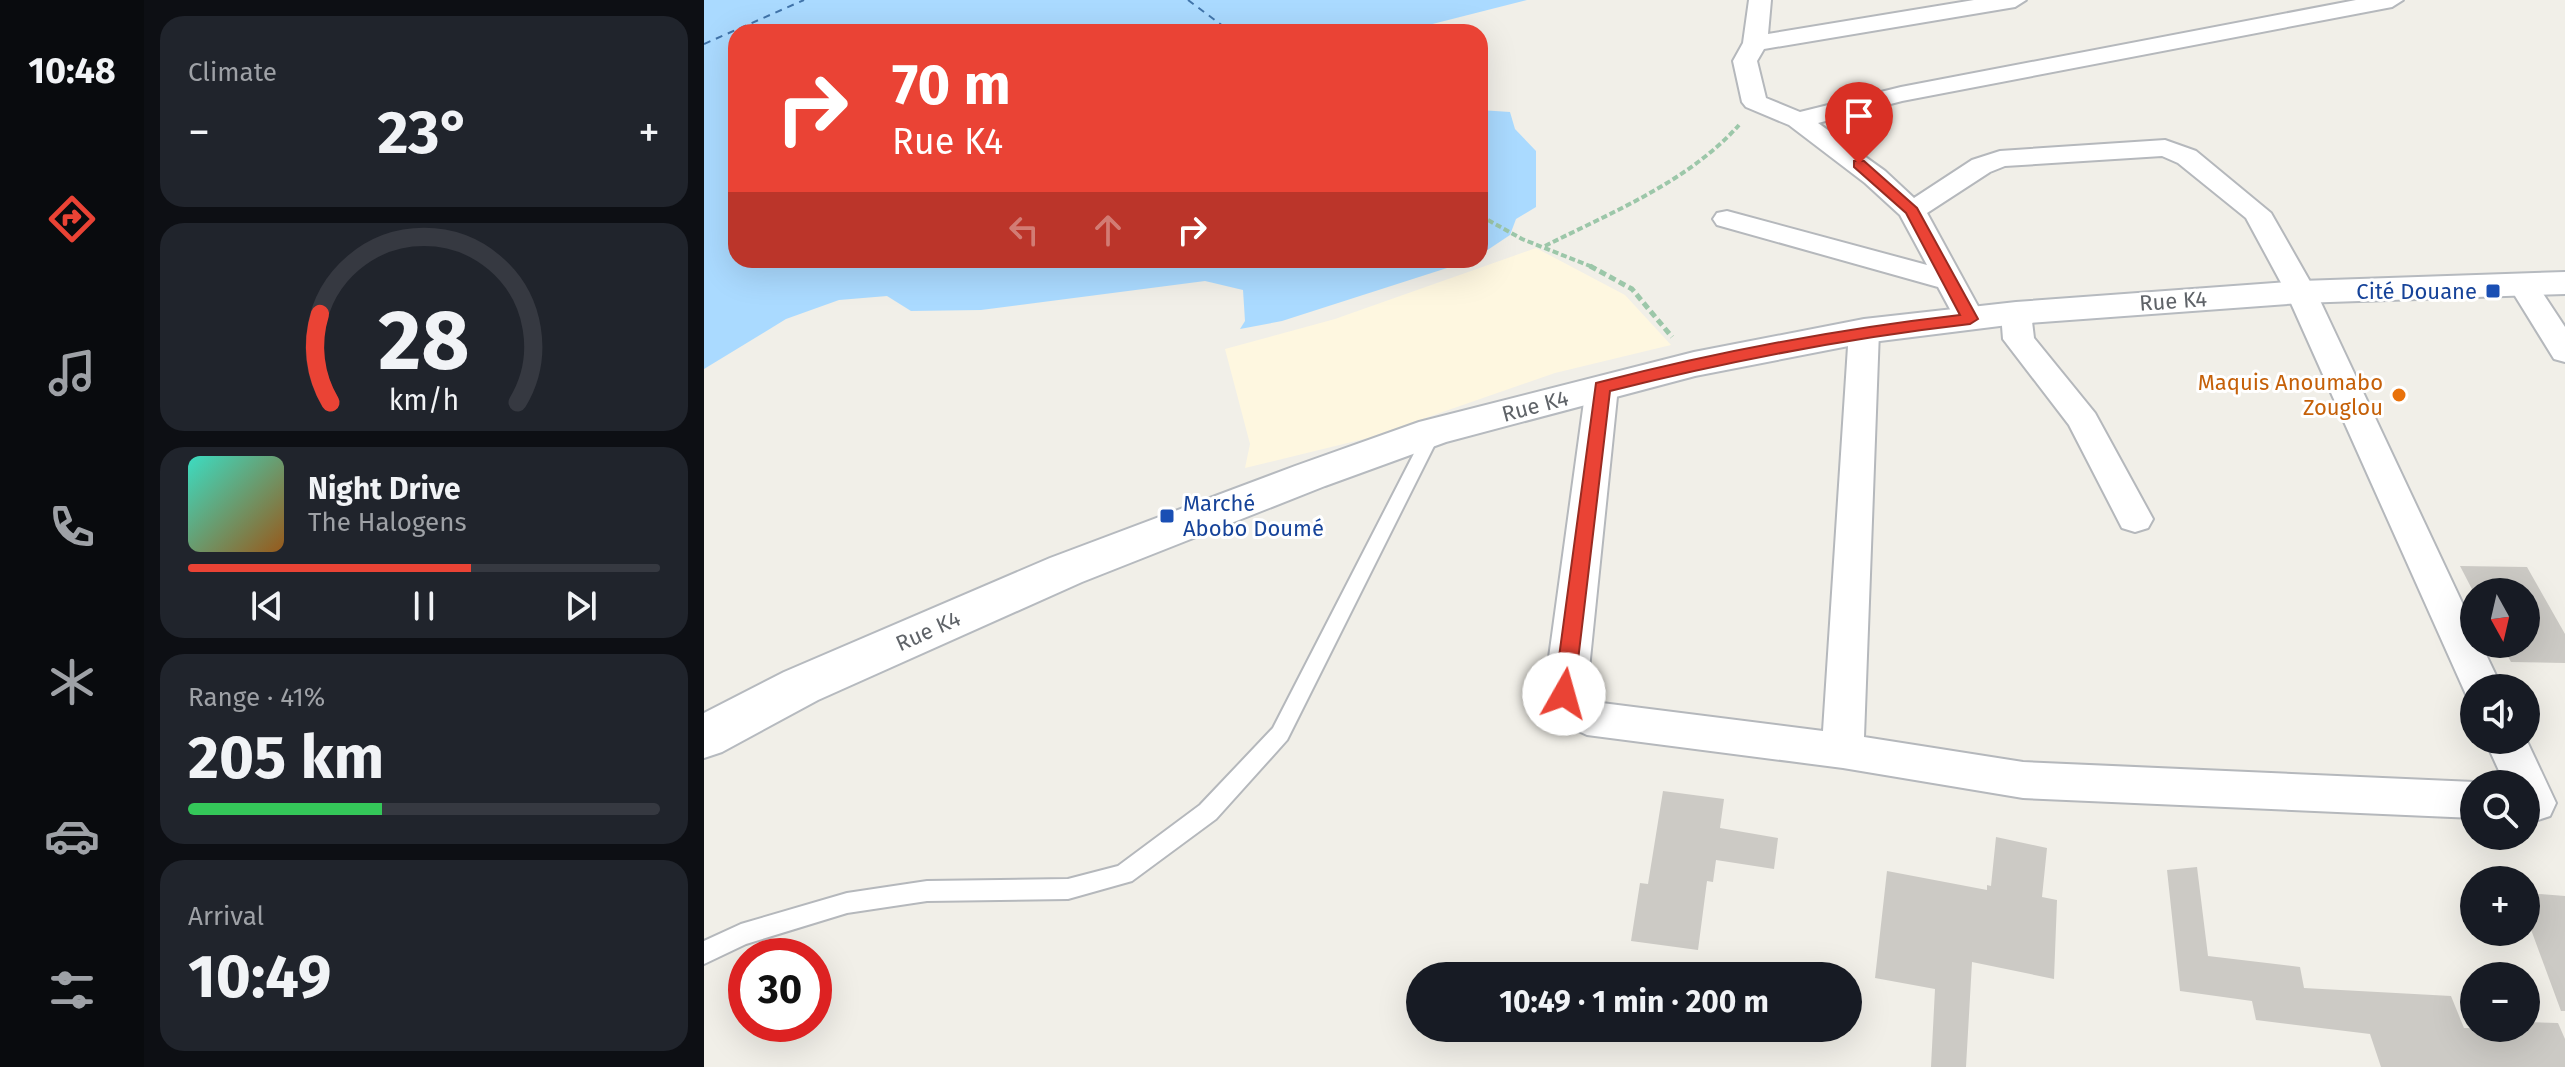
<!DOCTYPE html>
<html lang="en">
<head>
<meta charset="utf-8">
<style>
	body { margin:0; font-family:"Fira Sans",sans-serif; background:#20242c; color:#f1f3f6; height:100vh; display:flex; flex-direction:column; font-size:30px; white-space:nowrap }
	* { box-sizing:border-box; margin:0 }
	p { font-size:26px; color:#9ea1a6 }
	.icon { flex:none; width:44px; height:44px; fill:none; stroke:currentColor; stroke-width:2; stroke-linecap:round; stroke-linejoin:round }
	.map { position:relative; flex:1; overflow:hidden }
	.side { display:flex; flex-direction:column; gap:16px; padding:16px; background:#0d0f14; width:560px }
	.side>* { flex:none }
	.banner { position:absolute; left:24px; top:24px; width:760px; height:244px; border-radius:24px; box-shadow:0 8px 32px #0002; background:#ea4335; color:#fff; overflow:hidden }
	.needle { width:52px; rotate:172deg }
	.controls { position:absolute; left:1756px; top:578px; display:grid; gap:16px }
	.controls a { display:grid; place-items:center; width:80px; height:80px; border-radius:50%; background:#171b24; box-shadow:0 8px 32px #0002; font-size:40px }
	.speed { position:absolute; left:24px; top:938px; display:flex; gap:16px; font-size:40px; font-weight:700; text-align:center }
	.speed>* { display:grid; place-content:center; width:104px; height:104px; border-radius:50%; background:#171b24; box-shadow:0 8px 32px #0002; line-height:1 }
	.speed .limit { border:12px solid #d22; background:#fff; color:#111 }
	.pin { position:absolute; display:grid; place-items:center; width:68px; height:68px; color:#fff; margin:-82px -34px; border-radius:50% 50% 50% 0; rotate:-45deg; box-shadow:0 0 8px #0007 }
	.pin .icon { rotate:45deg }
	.me { position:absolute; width:88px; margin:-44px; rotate:7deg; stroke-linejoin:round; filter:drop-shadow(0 0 6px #0008) }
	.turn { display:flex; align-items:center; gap:28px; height:168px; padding:0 32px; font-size:36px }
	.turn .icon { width:104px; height:104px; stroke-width:2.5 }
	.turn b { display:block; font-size:56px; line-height:68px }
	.lanes { display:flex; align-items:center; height:76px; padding:0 32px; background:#0003; justify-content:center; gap:40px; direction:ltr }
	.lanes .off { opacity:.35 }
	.big { font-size:60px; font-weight:700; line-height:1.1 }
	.side .tile { flex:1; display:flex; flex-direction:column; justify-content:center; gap:12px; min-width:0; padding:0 28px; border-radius:24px; background:#20242c }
	.side .dial { align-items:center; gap:0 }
	.dial svg { height:208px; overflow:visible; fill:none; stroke:#363941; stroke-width:7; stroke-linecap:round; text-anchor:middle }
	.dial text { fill:#f1f3f6; stroke:none }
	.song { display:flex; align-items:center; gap:24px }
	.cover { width:96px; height:96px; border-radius:12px; background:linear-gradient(135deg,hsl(170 70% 55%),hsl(30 70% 35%)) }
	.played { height:8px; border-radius:4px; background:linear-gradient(90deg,#ea4335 60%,#363941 60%) }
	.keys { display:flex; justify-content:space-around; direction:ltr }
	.heat { display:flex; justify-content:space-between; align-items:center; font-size:44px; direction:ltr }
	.charge { height:12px; border-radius:6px; background:linear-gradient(90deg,#34c759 41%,#363941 0) }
	.trip { position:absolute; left:702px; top:962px; width:456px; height:80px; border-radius:40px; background:#171b24; box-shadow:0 8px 32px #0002; font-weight:700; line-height:80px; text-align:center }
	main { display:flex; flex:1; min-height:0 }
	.dock { display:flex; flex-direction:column; width:144px; justify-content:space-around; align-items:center; background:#090b0e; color:#9ea1a6 }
	.dock .icon { width:56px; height:56px }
	.dock .on { color:#ea4335 }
	.dock b { font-size:36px; color:#f1f3f6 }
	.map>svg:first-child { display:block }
</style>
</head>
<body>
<main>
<nav class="dock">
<b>10:48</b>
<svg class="icon on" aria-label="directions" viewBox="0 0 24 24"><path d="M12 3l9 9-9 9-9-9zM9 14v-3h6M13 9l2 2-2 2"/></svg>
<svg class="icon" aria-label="music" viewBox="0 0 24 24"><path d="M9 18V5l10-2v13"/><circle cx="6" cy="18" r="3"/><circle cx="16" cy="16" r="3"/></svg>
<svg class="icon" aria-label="phone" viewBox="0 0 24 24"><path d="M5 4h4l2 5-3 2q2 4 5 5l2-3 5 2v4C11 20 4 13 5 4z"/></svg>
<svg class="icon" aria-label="climate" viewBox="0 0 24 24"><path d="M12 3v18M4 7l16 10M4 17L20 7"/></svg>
<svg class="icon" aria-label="car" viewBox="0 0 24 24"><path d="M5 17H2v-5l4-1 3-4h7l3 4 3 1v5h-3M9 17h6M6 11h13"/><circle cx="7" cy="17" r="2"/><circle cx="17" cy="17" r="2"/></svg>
<svg class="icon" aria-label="filters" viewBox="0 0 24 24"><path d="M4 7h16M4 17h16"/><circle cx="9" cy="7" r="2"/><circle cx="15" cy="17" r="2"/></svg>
</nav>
<section class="side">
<div class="tile"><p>Climate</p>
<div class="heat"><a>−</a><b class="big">23°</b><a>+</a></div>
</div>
<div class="tile dial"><svg viewBox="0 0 100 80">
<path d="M14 69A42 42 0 1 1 86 69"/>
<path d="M14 69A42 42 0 0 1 10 35" stroke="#ea4335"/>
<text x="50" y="56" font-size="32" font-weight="700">28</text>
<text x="50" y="72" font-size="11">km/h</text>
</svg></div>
<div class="tile">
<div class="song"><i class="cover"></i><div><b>Night Drive</b><p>The Halogens</p></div></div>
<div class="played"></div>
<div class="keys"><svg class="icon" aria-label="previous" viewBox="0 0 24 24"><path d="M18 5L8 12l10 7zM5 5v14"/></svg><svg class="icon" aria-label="pause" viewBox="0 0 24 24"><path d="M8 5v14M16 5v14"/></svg><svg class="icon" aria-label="next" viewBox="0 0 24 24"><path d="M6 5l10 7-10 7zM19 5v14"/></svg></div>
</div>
<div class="tile"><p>Range · 41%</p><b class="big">205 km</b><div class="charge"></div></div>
<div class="tile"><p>Arrival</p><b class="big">10:49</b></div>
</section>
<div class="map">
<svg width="1861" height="1067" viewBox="0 0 1861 1067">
	<rect width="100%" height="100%" fill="#f1efe8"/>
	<path fill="#fef7e0" d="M832,248L921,295L967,345L851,373L664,438L541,468L546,444L521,349L631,319Z"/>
	<path fill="#aadaff" d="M0,0H823L697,32H32V260H768L578,321L536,329L541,321L539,290L501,281L277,310L207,311L183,296L135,300L82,319L0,369Z
		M776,110L806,112L811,129L832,151V207L812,219L806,235L776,255Z"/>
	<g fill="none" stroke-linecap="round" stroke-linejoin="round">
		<path stroke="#4174aa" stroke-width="2" stroke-dasharray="7 6" stroke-linecap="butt" d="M484,0L527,32
			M0,44L100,0
			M776,214L784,220"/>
	</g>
	<path fill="#cccac5" d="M1756,566L1823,567L1861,634V663L1807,662L1797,644H1822V592L1770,593Z
		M959,791L1020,799L1016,828L1074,838L1070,869L1012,860L1009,882L1003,881L994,950L927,941L936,883L944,884Z
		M1292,837L1343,848L1338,897L1353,900L1350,979L1268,962L1262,1067H1227L1231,989L1171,978L1183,871L1283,890V885L1287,886Z
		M1493,867L1504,956L1596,967L1600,988L1747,996L1760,1028H1822V1022L1854,1023L1861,1039V1067H1677L1666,1034L1552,1020L1548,1001L1476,991L1463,870Z
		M1822,893L1861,896V1011H1857L1822,916Z"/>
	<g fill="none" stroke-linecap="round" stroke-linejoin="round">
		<g stroke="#b5b8bc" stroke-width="4">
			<path id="lane" d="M729,426L737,432L583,740L512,819L428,881L364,899L223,901L143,913L42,944L0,964V941L37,924L143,893L223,881L364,879L414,866L496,805L569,728L721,432Z"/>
		</g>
		<g stroke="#b5b8bc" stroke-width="4">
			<path id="street" d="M1045,0H1067L1064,34L1270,0H1322L1311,7L1060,49L1053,61L1062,98L1096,112L1197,87L1652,0H1699L1688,7L1198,101L1114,123L1181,171L1210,198L1268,160L1296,151L1461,140L1492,151L1567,213L1612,292L1770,628V644H1777L1798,688H1770V701L1764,699L1582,292L1542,218L1474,163L1458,156L1301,166L1286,172L1223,213L1281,319L1277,326L1266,328L1255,326L1234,287L1013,225L1009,219L1013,213L1023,211L1223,265L1196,215L1161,183L1085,125L1042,107L1038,102L1029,61L1039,43Z
				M1818,274L1828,277L1861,327V362L1850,359L1803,283L1808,277Z
				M1312,304L1323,306L1327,313L1330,338L1391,413L1449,519L1444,528L1431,532L1418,528L1365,425L1299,339L1297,313L1301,306Z
				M1160,321L1171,324L1175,331L1160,737L1319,762L1770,782L1776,784H1770V818L1319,798L1139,768L883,735L853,721L840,694L882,387L887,380L898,377L909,380L914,387L882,698L890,702L1119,731L1145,331L1149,324Z
				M1822,739L1852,803L1846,816L1831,821L1822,818V784H1801L1781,740Z"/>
		</g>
		<g stroke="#b6babf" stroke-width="4">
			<path id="secondary" d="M1861,272V294L1597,303L1312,324L1160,343L991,376L742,442L621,486L378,582L114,700L18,752L0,758V713L80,672L346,558L591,466L715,422L990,352L1160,319L1312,302L1597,281Z"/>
		</g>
		<path stroke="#9cc7a9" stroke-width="4" stroke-dasharray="6 3" stroke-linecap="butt" d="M784,220L818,239L891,268
			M841,246C908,212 984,182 1035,125"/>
		<path stroke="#9cc7a9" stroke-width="5" stroke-dasharray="7 4" stroke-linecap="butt" d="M886,266L928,289L968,337"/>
		<use href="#lane" fill="#fff" fill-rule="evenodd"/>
		<use href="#street" fill="#fff" fill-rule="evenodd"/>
		<use href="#secondary" fill="#fff" fill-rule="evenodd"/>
	</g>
	<path fill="#ea4335" stroke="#982c22" stroke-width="2" d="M1150,161H1160L1213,208L1274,319L1266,324C1144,338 1025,361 906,391L870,694L867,700H853L850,694L892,383C1012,352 1134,329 1256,315L1202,213L1150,167Z"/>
	<g fill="#1a4fb4" stroke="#fff" stroke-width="3">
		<rect x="1781" y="283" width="16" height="16" rx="4"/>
		<rect x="455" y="508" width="16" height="16" rx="4"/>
	</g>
	<circle fill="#e8710a" stroke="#fff" stroke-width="3" cx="1695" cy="395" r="8"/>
	<g text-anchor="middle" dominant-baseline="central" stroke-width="6" stroke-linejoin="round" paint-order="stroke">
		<g font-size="22" fill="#164399" stroke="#fff" text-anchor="end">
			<text x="1773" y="291">Cité Douane</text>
			<text x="479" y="503" text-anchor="start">Marché<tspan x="479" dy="25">Abobo Doumé</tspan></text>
		</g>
		<g font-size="22" fill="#5f6368" stroke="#fff">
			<text transform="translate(1469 301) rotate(-4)">Rue K4</text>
			<text transform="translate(831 406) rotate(-15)">Rue K4</text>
			<text transform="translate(224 631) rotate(-24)">Rue K4</text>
		</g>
		<g font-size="22" fill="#c56008" stroke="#fff" text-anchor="end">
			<text x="1679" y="382">Maquis Anoumabo<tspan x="1679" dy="25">Zouglou</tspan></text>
		</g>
	</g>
</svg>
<div class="controls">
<a><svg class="needle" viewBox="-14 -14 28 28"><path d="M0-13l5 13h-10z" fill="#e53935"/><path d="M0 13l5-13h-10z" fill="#9ea1a6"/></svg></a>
<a><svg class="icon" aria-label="sound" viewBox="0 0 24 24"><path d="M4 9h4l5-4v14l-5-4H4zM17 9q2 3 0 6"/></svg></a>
<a><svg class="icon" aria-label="search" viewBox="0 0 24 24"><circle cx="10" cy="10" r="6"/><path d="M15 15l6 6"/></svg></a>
<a>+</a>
<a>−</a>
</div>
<div class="speed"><div class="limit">30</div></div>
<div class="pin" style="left:1155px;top:164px;background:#d93025"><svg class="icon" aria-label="arrive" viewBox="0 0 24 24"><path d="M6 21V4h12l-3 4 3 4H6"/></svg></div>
<svg class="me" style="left:860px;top:694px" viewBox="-20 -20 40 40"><circle r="19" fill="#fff"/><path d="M0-13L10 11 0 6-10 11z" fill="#ea4335"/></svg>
<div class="trip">10:49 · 1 min · 200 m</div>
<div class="banner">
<div class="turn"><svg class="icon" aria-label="right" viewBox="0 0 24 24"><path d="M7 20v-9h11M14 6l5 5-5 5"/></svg><div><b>70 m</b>Rue K4</div></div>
<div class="lanes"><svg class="icon off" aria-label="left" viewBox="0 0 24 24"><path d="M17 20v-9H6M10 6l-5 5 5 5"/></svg><svg class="icon off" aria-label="ahead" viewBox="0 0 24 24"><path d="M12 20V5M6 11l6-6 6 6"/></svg><svg class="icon" aria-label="right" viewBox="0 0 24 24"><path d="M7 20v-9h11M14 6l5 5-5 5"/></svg></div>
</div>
</div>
</main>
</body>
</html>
